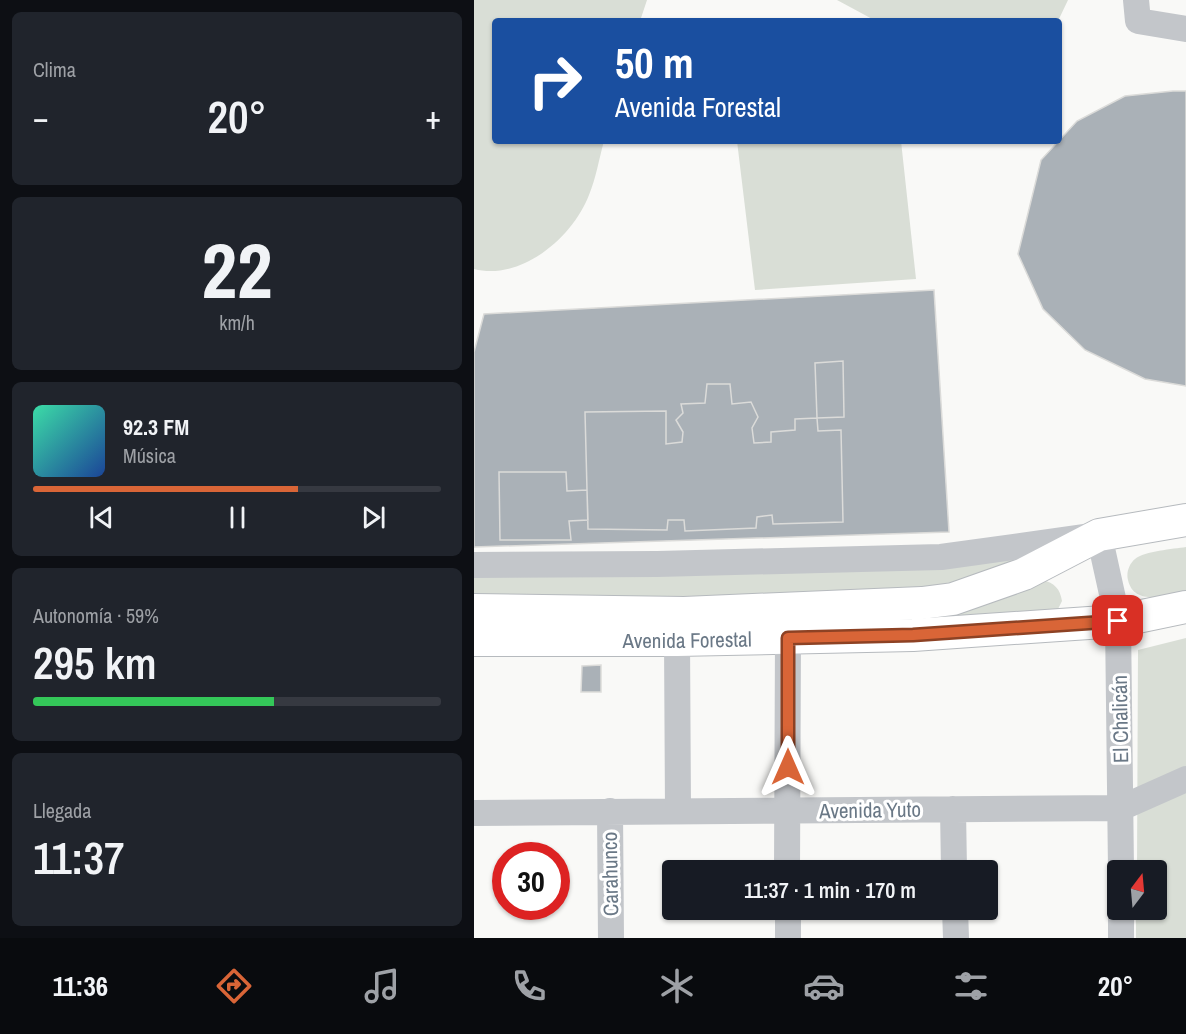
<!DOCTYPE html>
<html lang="es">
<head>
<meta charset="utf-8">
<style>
	body { margin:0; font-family:"Archivo Narrow",sans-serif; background:#20242c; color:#f1f3f6; height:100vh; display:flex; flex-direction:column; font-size:22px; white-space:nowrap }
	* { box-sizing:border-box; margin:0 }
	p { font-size:20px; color:#9ea1a6 }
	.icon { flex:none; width:33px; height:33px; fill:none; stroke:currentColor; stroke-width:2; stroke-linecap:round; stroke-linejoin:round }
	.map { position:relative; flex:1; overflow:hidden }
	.details { display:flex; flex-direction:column; gap:12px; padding:12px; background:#0d0f14; width:474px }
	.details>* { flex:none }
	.top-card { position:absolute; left:18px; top:18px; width:570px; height:126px; border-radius:6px; box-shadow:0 2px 4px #0004; background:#1a4fa0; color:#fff; overflow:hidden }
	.needle { width:39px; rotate:16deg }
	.tools { position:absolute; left:633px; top:860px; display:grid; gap:12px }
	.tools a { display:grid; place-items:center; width:60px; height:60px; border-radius:6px; background:#171b24; box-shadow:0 2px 4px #0004; font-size:30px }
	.speed { position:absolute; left:18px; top:842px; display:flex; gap:12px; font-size:30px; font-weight:700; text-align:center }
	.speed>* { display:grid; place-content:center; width:78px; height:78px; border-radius:50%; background:#171b24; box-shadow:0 2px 4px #0004; line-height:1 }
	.speed .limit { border:9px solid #d22; background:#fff; color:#111 }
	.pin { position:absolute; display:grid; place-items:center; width:51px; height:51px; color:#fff; margin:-26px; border-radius:12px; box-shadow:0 3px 9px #0006 }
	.me { position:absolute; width:66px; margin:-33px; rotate:0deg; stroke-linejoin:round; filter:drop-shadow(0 0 4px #0008) }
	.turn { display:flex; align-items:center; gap:21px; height:126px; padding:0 24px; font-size:27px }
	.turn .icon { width:78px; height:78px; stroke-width:2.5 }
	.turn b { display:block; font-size:42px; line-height:51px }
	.big { font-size:45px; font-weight:600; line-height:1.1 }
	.details .card { flex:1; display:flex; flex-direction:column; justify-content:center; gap:9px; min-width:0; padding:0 21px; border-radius:9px; background:#20242c }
	.details .dial { align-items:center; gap:0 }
	.dial b { font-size:78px; line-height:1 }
	.song { display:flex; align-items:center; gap:18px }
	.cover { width:72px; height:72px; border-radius:9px; background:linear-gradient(135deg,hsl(160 70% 55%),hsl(220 70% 35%)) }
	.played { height:6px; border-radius:3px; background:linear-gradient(90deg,#d96537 65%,#363941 65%) }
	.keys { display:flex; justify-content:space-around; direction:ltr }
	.heat { display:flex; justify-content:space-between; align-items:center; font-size:33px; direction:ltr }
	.charge { height:9px; border-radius:4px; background:linear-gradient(90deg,#34c759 59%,#363941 0) }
	.trip { position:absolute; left:188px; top:860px; width:336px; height:60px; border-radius:6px; background:#171b24; box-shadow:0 2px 4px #0004; font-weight:600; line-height:60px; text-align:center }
	.tab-bar { display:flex; height:96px; justify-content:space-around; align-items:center; background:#090b0e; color:#9ea1a6 }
	.tab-bar .icon { width:42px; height:42px }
	.tab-bar .active { color:#d96537 }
	.tab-bar b { font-size:27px; color:#f1f3f6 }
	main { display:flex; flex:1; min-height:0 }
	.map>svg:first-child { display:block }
</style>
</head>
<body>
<main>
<section class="details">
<div class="card"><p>Clima</p>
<div class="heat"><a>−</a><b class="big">20°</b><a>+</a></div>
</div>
<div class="card dial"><b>22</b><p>km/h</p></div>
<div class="card">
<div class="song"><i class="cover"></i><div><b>92.3 FM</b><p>Música</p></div></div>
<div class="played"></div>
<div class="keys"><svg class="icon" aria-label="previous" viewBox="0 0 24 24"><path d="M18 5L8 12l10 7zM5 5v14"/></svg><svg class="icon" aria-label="pause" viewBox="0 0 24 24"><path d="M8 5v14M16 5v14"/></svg><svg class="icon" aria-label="next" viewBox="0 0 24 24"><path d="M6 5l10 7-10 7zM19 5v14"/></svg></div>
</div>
<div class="card"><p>Autonomía · 59%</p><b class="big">295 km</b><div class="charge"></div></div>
<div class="card"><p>Llegada</p><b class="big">11:37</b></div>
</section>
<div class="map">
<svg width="712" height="938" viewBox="0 0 712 938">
	<rect width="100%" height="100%" fill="#f9f9f7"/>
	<path fill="#d9ded6" d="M0,0H173L166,21H21V141H130C125,159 122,178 115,195C99,237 48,281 0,269Z
		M363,0H594L584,21H402Z
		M263,141H427L442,279L281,290Z
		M712,547V592C694,595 660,607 654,580C652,573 655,564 661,559C671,551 699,549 712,547Z
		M555,556L451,594L0,600V575Z
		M568,580C581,583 586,589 588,601L581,615L568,620L0,622Z
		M712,638V938H662V909H682V870H663L664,650Z"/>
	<path fill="#aab1b7" stroke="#dbdbd9" stroke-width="1.5" d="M699,91H712V386L671,379L611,350L569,309L544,254L567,160L603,121L651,96Z
		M460,290L475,532L0,547V352L10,314Z
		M369,361L370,417L343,418L341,363Z
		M233,384H256L258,404L277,402L284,417L278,428L280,443L297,442V432L321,430V419L343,418L344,431L367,430L369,522L299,524L298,515L283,517L282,528L211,531L210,520H194L193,530L114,529L111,412L192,411V444L208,442L209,432L202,420L209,413L207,404L231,403Z
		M25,472H92L93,491L113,490L114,520L95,521L97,540H26Z
		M127,665V692H107L108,666Z"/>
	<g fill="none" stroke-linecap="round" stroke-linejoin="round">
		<g stroke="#b6babe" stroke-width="34">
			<g id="major">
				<path d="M0,610L210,613L448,603L479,599L550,574L625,535L712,520"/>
				<path id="s1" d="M0,640H203L439,635L644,621L712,607"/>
			</g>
		</g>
		<path stroke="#c3c6ca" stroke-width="26" d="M662,0L664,21L712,29
			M0,565L183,564L467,557L625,535L644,621L647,870
			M203,640L204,811
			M479,809L480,870
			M136,811L137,938
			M0,813L647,808L712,779
			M313,870L314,638
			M314,909V938
			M481,909L482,938
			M647,938V909"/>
		<use href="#major" stroke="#fff" stroke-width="32"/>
	</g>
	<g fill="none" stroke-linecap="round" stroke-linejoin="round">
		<g stroke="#8d4224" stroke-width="15">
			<path id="route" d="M314,767V638L439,635L644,621"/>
		</g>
		<use href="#route" stroke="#d96537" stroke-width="10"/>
	</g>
	<g text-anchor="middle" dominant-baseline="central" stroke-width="6" stroke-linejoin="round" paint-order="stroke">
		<g font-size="21" fill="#6a7886" stroke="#fff">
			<text stroke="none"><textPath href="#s1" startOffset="213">Avenida Forestal</textPath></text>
			<text transform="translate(646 719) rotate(-91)">El Chalicán</text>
			<text transform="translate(396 810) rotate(-1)">Avenida Yuto</text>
			<text transform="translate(136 874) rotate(-91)">Carahunco</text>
		</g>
	</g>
</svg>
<div class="tools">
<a><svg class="needle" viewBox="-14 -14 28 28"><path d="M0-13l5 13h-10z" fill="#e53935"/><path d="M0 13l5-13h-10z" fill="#9ea1a6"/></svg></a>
</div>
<div class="speed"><div class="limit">30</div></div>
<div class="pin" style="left:644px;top:621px;background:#d93025"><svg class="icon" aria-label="arrive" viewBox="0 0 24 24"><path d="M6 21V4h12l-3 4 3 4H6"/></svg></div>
<svg class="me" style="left:314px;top:767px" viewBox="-20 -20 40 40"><path d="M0-17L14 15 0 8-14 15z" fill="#d96537" stroke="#fff" stroke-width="4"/></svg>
<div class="trip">11:37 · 1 min · 170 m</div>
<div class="top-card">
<div class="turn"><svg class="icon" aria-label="right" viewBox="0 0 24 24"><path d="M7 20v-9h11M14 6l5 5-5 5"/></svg><div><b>50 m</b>Avenida Forestal</div></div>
</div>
</div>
</main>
<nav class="tab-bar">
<b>11:36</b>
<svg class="icon active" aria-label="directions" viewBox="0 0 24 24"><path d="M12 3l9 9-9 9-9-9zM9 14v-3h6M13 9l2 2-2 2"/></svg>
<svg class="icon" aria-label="music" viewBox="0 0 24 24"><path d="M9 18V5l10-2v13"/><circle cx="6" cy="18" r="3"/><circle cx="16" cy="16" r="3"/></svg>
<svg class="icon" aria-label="phone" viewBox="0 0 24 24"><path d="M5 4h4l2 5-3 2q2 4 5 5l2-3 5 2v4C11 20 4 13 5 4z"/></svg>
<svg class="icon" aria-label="climate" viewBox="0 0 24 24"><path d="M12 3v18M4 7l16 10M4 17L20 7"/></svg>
<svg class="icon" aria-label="car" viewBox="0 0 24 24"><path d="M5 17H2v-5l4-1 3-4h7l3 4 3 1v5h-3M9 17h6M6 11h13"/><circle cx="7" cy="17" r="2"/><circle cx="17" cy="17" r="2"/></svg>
<svg class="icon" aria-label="filters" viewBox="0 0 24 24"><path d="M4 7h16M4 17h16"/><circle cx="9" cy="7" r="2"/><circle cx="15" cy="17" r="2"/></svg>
<b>20°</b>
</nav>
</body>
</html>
